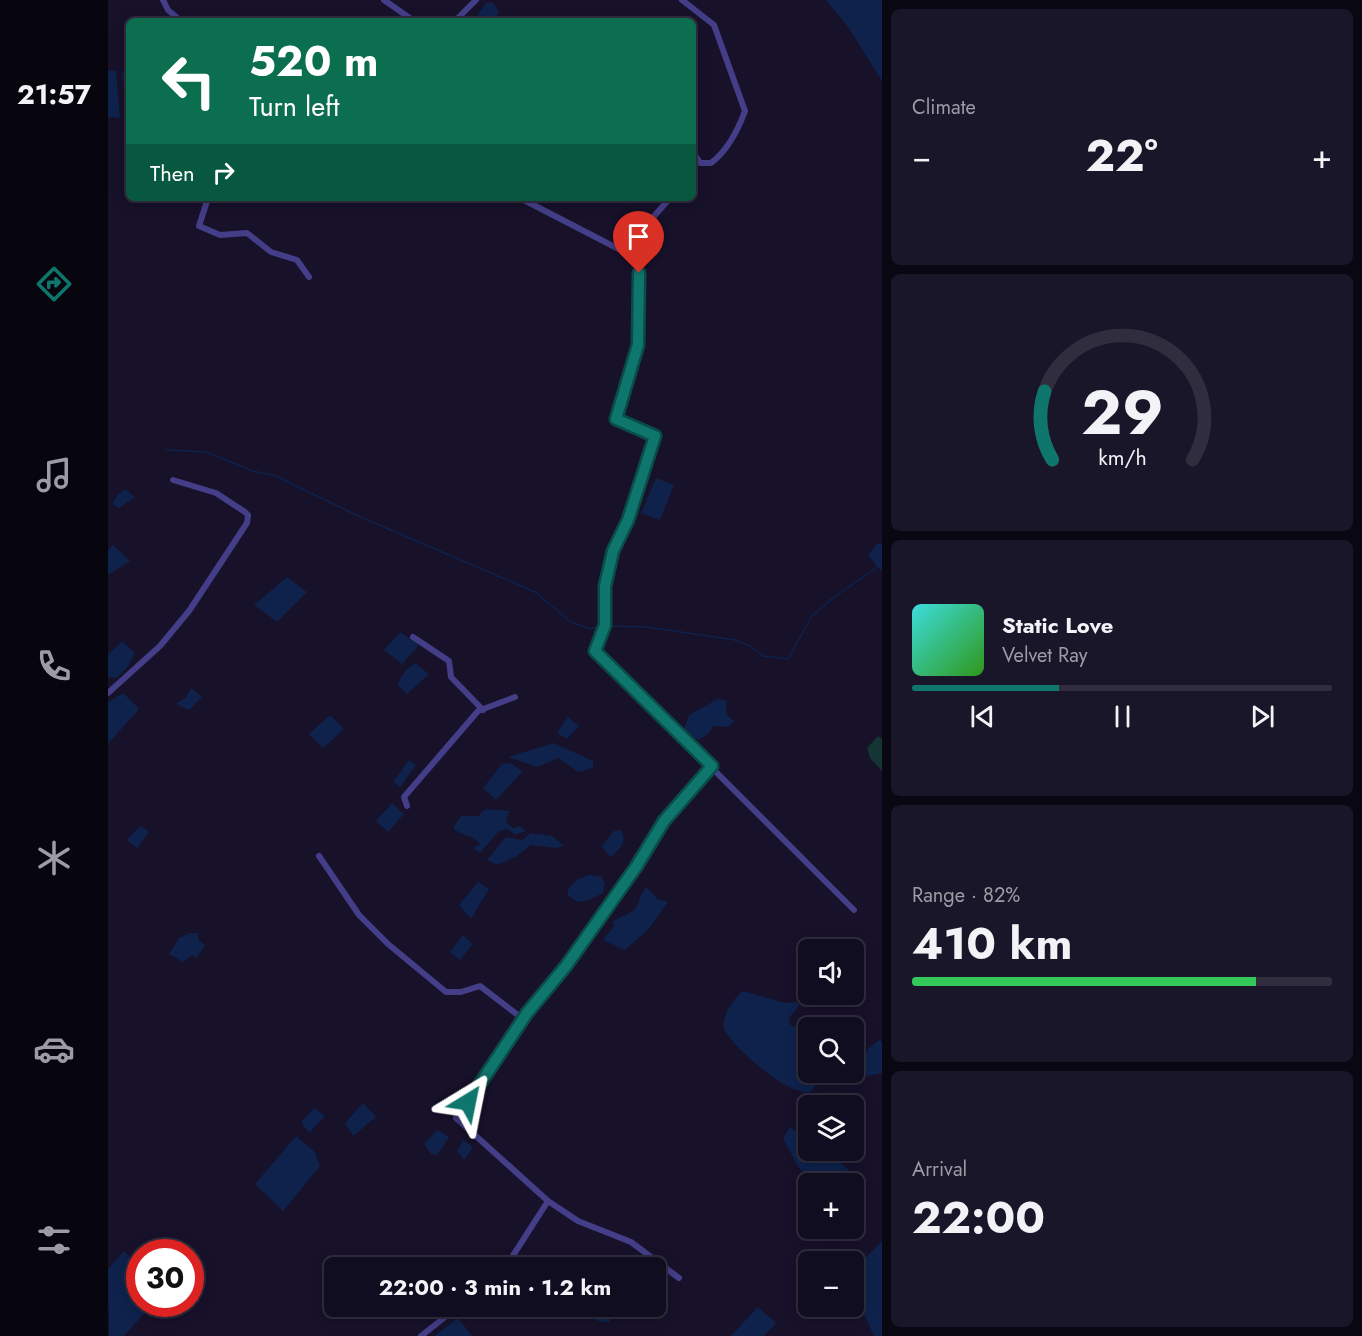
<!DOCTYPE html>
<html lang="en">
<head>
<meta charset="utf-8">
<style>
	body { margin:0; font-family:Jost,sans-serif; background:#1a1629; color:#f1f3f6; height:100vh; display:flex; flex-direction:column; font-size:22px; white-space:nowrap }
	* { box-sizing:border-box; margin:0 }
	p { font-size:20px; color:#9c9ca5 }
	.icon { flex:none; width:33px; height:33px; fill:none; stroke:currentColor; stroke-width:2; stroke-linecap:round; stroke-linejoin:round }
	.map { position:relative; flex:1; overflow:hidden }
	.drawer { display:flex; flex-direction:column; gap:9px; padding:9px; background:#090712; width:480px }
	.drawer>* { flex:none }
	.hud { position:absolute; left:18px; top:18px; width:570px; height:183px; border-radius:9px; box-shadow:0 3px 15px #0003,0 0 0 2px #302d3e; background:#0b6e4f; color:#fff; overflow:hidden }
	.fabs { position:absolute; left:690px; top:939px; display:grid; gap:12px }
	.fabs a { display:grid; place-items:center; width:66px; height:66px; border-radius:9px; background:#110d20; box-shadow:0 3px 15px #0003,0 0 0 2px #302d3e; font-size:30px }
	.speed { position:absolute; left:18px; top:1239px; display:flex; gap:12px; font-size:30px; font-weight:700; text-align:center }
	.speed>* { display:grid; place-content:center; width:78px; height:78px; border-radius:50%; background:#110d20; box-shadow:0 3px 15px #0003,0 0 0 2px #302d3e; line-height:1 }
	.speed .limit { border:9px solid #d22; background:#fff; color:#111 }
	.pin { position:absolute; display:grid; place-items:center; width:51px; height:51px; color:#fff; margin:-62px -26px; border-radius:50% 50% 50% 0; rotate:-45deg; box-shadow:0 0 6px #0007 }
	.pin .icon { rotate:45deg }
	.me { position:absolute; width:66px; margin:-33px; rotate:35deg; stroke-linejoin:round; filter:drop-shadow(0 0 4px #0008) }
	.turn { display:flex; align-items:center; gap:21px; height:126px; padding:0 24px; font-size:27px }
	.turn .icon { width:78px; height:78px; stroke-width:2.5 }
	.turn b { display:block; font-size:42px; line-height:51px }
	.then { display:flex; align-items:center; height:57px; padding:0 24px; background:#0003; gap:12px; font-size:22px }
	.big { font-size:45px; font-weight:700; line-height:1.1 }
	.drawer .card { flex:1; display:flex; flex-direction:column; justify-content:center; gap:9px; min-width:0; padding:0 21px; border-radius:9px; background:#1a1629 }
	.drawer .dial { align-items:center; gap:0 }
	.dial svg { height:156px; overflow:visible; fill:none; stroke:#302d3e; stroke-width:7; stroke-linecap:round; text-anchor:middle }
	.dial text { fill:#f1f3f6; stroke:none }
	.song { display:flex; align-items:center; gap:18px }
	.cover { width:72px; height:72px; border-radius:9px; background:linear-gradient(135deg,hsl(180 70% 55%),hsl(110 70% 35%)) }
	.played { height:6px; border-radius:3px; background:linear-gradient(90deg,#0f766e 35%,#302d3e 35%) }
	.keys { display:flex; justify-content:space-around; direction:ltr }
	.heat { display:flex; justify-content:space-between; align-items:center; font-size:33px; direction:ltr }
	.charge { height:9px; border-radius:4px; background:linear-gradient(90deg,#34c759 82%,#302d3e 0) }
	.trip { position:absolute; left:216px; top:1257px; width:342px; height:60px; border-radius:9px; background:#110d20; box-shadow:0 3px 15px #0003,0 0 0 2px #302d3e; font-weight:700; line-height:60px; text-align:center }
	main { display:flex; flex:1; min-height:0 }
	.tab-bar { display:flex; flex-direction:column; width:108px; justify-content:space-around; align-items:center; background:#07050d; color:#9c9ca5 }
	.tab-bar .icon { width:42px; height:42px }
	.tab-bar .current { color:#0f766e }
	.tab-bar b { font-size:27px; color:#f1f3f6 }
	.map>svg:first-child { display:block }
</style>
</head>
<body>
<main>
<nav class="tab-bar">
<b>21:57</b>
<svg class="icon current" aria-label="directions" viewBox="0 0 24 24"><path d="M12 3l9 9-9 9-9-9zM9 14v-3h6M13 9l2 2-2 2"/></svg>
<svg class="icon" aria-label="music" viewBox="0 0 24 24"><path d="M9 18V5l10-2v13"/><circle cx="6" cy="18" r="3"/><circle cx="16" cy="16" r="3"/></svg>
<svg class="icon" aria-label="phone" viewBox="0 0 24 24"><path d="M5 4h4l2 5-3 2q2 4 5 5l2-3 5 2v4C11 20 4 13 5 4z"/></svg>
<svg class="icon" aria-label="climate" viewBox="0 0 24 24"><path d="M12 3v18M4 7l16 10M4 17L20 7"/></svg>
<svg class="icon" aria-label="car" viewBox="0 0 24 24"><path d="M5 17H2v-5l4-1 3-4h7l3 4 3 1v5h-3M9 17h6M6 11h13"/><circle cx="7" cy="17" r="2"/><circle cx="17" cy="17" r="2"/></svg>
<svg class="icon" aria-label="filters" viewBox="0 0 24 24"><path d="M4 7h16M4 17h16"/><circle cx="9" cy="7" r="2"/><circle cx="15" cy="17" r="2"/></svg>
</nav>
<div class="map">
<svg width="774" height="1336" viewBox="0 0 774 1336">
	<rect width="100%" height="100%" fill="#17112a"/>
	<path fill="#153434" d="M770,736L774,739V771L762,758L759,748Z"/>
	<path fill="#0e224c" d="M718,0H774V81L740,27Z
		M384,2L391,11L387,21H365L378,3Z
		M19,69L21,96L17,97L14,72Z
		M0,70L8,71L12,118L0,117Z
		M548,478L566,485L552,520L533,513Z
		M17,489L27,497L11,508L4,504L10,494Z
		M774,543V572L760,555L768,545Z
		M5,545L22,561L0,575V550Z
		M179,577L199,592L169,622L146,605Z
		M292,632L311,645L294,664L276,650Z
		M14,641L27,653L21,665L9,678L0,677V655Z
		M307,663L321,674L299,694L289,685L297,671Z
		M83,688L94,697L81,710L68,704L78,697Z
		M15,693L31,709L0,744V702Z
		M610,699L619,701C617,711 618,715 626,721L620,727L605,726L600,734L590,740L576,730L581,715Z
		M222,715L236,729L215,748L201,734Z
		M460,717L471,726L459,739L449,733Z
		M446,743L485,761V768L470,772L450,758L430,767L400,757Z
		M301,760L308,765L292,787L285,782Z
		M402,763L415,771L388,800L375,788L394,764Z
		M284,803L296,814L280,832L268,821Z
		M378,809L402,811L398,822L405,828L412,826L418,831L407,835L400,829L391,831L372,853L365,848L372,844C365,834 353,836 345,828L353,816H370Z
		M33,826L41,832L29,848L18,840Z
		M513,830C520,843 511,850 502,857L494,846L506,831Z
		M423,833L444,836L456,846L447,848L423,845L409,856L389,865L379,860L398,837L414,840Z
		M480,875L493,876L497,884L495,893L481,900L470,902L460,896V890L468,880Z
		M370,882L381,889L363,919L351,905Z
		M538,887L550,899L560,902L540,930L517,950L495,940L506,926L505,922C512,916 521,915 527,909C532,902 532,894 538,887Z
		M82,933H90V940L97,945L88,958L84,955L75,962L61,954L71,938Z
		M355,935L365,944L352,960L342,952Z
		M635,991L677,1003L689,1002L691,1006L681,1018L682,1024L686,1027L699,1023L708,1027L700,1028V1072L719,1073L702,1092C682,1097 627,1049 617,1031C611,1020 626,997 635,991Z
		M771,1040L774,1042V1073L759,1076L749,1065L760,1049Z
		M255,1103L268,1117L245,1136L237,1123Z
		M206,1108L217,1116L201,1133L193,1122Z
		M682,1127L700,1140V1150C727,1150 741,1170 757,1190L746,1200V1184L705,1183V1180L690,1167L675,1138Z
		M329,1130L341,1137L329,1155L323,1154L316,1144Z
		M188,1136L207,1152L212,1166L175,1211L147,1184Z
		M355,1140L365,1147L356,1160L349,1151Z
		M774,1241V1336H766L746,1293V1270Z
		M16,1251L31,1266L32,1304H45L16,1336H1L0,1269Z
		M548,1290L553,1302L547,1311L549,1316L540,1317L539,1311L534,1307L548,1306Z
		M483,1306L504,1307L502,1322C490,1323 487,1320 480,1311Z
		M650,1307L668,1323L656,1336H623Z
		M350,1318L364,1336H326Z"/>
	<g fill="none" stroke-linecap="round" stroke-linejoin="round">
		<path stroke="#0e224c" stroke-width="1.5" d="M58,450L98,452L145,471L168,476L248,515L427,592L463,622L482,629L495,626
			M500,626L539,627L627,640L642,646L655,656L680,659L704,616L726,597L774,564"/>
		<path stroke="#443e88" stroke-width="6" d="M55,0L60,10L73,21
			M276,0L306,21
			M574,0L606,25L637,111C630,130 619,151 603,163H592L589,158L585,157
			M347,21L368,0
			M100,198L91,226L112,235L139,233L163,252L189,260L201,277
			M412,198L528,258C540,314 523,366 508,419L547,436L520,520L505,551L497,586V625L487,651L746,910
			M518,254L526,239L562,198
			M305,637L341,661L343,677L375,710
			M0,693L52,646L81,611L139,523L140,515L137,512L108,493L65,480
			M299,806L296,797L370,711L407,697
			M211,856L251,915L280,944L338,992H353L372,986L415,1019
			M440,1201L470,1221L523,1242L571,1278
			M397,1268L440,1201L348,1118L419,1013L458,966L528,867L556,821L604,766
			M313,1336L351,1306"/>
	</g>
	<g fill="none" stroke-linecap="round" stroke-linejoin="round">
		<g stroke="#0a4d48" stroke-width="15">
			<path id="route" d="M360,1102L419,1013L458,966L528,867L556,821L604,766L487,651L497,625V586L505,551L520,520L547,436L508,419L530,345L531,273"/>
		</g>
		<use href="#route" stroke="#0f766e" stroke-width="10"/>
	</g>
</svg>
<div class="fabs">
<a><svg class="icon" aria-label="sound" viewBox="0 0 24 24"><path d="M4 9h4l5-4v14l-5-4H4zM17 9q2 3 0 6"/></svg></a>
<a><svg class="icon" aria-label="search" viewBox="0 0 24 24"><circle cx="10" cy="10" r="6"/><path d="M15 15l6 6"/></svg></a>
<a><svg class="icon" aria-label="layers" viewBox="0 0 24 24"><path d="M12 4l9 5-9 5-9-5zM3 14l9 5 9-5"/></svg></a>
<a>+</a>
<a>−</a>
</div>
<div class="speed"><div class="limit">30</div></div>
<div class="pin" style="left:531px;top:273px;background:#d93025"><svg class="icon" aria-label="arrive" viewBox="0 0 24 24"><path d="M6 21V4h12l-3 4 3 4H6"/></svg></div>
<svg class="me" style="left:360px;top:1102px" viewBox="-20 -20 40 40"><path d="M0-17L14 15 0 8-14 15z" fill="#0f766e" stroke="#fff" stroke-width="4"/></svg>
<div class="trip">22:00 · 3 min · 1.2 km</div>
<div class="hud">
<div class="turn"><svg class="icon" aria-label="left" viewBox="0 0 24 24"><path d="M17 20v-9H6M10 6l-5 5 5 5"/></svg><div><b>520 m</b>Turn left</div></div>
<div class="then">Then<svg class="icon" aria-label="right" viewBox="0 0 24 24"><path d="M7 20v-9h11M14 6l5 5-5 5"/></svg></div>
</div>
</div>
<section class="drawer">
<div class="card"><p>Climate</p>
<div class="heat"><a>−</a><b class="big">22°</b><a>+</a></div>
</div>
<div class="card dial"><svg viewBox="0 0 100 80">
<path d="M14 69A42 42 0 1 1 86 69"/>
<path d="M14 69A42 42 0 0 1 10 34" stroke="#0f766e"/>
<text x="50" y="56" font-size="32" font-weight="700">29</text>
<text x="50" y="72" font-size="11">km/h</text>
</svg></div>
<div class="card">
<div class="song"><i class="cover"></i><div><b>Static Love</b><p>Velvet Ray</p></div></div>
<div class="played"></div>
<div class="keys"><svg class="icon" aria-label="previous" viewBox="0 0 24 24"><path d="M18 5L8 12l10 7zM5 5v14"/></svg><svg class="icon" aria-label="pause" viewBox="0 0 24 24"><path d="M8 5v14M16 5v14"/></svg><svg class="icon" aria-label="next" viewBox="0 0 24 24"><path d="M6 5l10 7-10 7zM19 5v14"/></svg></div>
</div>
<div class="card"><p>Range · 82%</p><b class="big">410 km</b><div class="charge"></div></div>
<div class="card"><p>Arrival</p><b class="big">22:00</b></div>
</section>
</main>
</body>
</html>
